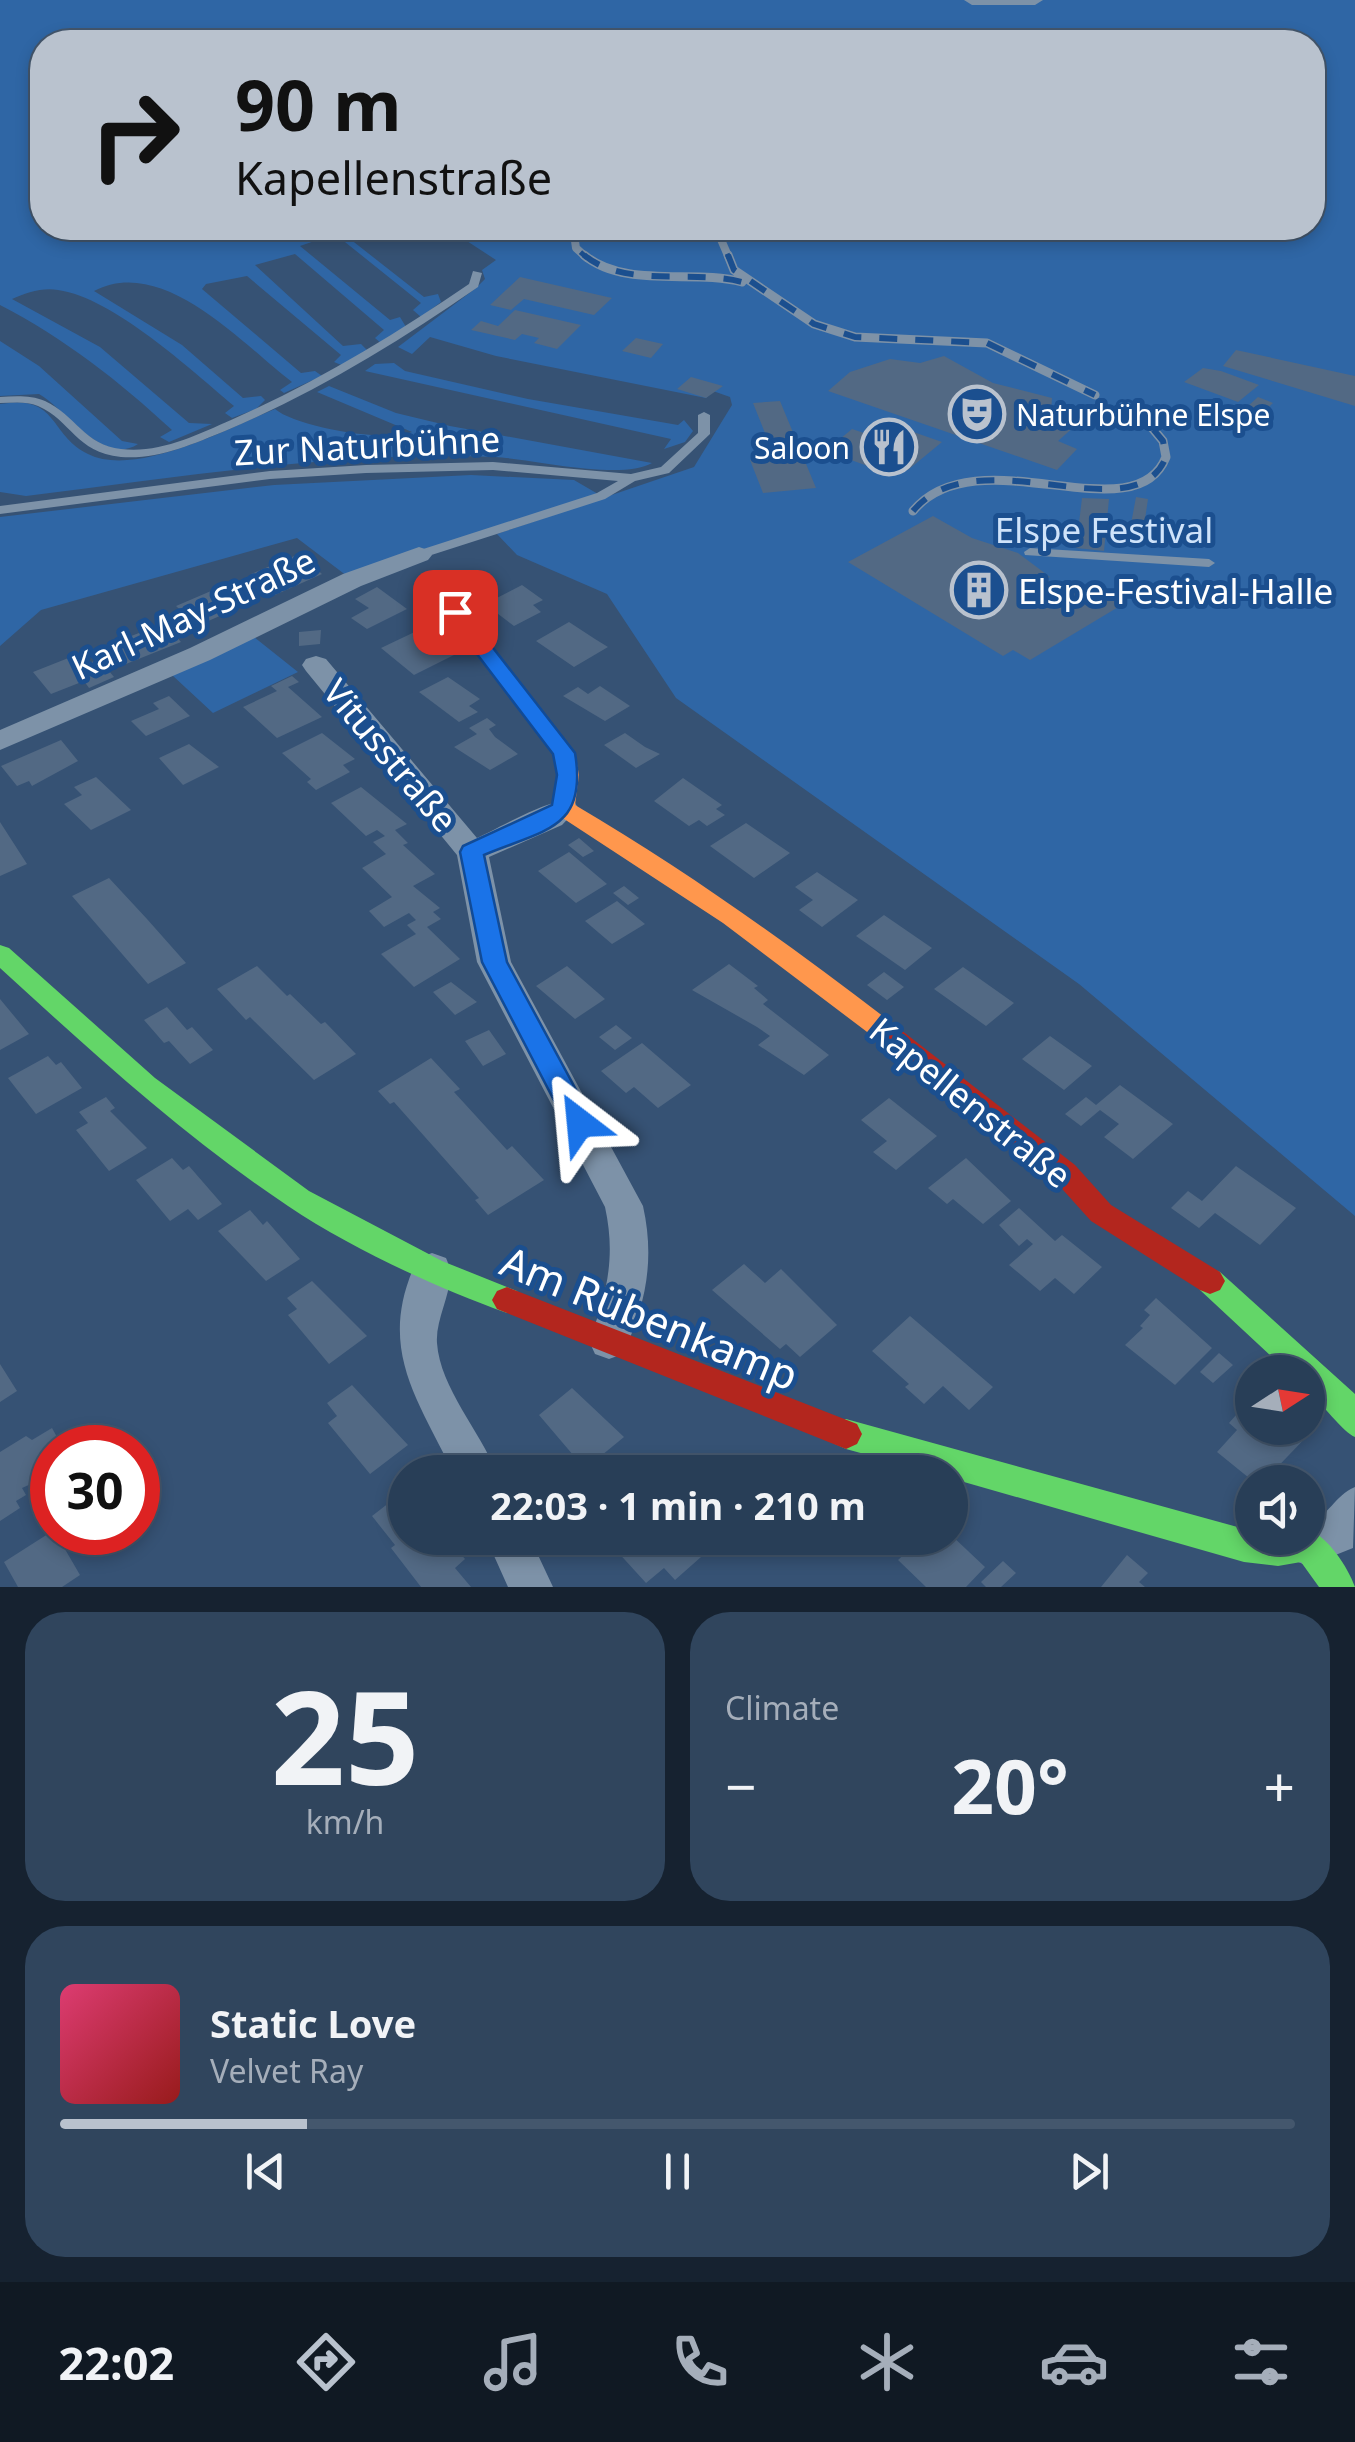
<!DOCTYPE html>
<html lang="en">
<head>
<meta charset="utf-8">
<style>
	body { margin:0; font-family:"Noto Sans",sans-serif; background:#30455d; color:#f1f3f6; height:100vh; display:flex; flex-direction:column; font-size:38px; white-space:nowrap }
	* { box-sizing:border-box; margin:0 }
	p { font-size:32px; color:#a5aeba }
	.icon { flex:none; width:55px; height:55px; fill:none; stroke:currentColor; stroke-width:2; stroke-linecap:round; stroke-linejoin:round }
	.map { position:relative; height:1587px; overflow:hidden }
	.side { display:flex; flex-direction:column; gap:25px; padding:25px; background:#162230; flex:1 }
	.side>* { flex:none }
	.hud { position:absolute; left:30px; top:30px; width:1295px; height:210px; border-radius:40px; box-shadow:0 5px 15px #0003,0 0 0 2px #44576d; background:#b9c2ce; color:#111; overflow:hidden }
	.needle { width:65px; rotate:78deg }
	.fabs { position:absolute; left:1235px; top:1355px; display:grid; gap:20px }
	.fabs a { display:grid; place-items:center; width:90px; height:90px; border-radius:50%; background:#283e57; box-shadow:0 5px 15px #0003,0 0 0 2px #44576d; font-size:50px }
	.speed { position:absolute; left:30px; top:1425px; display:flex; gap:20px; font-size:50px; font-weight:700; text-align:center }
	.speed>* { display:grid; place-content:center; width:130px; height:130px; border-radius:50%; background:#283e57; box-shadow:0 5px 15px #0003,0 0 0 2px #44576d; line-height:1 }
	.speed .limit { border:15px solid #d22; background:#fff; color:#111 }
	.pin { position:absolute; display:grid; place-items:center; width:85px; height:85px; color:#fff; margin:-42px; border-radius:20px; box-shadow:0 5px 15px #0006 }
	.me { position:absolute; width:110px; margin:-55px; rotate:331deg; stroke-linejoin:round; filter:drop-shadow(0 0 8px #0008) }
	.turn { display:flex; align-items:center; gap:35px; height:210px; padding:0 40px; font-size:45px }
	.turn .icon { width:130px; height:130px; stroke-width:2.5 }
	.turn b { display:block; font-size:70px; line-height:85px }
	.big { font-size:75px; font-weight:700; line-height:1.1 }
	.side .widget { flex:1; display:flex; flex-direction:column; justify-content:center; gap:15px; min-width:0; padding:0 35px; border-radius:40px; background:#30455d }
	.side .dial { align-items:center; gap:0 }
	.dial b { font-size:130px; line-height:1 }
	.song { display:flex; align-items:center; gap:30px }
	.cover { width:120px; height:120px; border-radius:15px; background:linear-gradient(135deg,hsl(340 70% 55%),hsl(0 70% 35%)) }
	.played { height:10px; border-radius:5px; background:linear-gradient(90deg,#b9c2ce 20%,#44576d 20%) }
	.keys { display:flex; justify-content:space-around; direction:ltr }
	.heat { display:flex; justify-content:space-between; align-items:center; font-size:55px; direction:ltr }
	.side .tiles { flex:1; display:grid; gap:25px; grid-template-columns:1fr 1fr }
	.widget:last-child { grid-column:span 2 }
	.trip { position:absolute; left:388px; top:1455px; width:580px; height:100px; border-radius:50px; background:#283e57; box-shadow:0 5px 15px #0003,0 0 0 2px #44576d; font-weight:700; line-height:100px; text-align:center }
	.menu { display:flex; height:160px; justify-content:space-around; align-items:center; background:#101923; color:#a5aeba }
	.menu .icon { width:70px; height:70px }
	.menu .current { color:#b9c2ce }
	.menu b { font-size:45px; color:#f1f3f6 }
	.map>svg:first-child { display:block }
</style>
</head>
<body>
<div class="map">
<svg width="1355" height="1587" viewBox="0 0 1355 1587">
	<rect width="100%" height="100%" fill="#365274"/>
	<path fill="#2f66a5" d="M0,0H1355V1216L1079,984L676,698L607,594L517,555L497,534L694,467L732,405L730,397L713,391L706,398L496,356L430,337L412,354L398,347L476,288L485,279L482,270L496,260L447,228H1312V42H42V228H336L424,297L438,294L441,302L421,317L413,310L421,303L335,234L300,246L390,320L400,317L406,327L382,344L375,338L384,330L295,254L255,265L343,346L361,344L367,350L344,366L334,362L341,355L247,276L206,284L202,289L301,373L315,371L322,376L284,393L280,390L292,382C241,343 163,255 94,291L182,345L243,398L261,396L265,400L256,409L232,418L225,413L234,406C191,370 114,298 58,290C43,287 25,293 12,299L100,347L189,423L212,424L169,442L160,437L172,430C119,381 64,338 0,305Z
		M0,341L39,366L122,441L138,444C103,467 66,409 39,394L0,396Z
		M394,363L405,371L528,399L678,425L684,420L693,431L685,442L664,449L671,439L365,371L375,364Z
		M329,386L396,413L450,426L652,463C620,481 534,459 495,457C338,451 181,477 26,496L0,492V404C59,394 48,434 88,454C136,478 229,428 275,409C296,427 387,443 412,432L317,392Z
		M471,475L574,480L598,494L347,576L297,538L41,610L0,646V517L274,485Z
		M254,637L298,672L213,713L172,675Z"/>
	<path fill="#526984" d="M520,277L612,298L594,315L524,299L511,310L490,305Z
		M515,310L581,325L557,349L534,343L539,338L522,334L515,340L471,330L481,321L498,326Z
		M636,338L663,344L651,358L622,351Z
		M1236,350L1355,376V406L1223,366Z
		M944,356L993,383L1052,398L1051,412L1075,426L1058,441L1077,449L1057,470L828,391L850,372L890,359L920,363Z
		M1203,368L1221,371L1259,385L1238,402L1184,382Z
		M691,377L723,386L706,398L677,389Z
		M1258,397L1273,403L1255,420L1239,414Z
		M780,401L816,488L763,493L750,460L768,458L761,438H767L753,403Z
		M882,421L942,442L908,470L884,462L876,469L840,456L848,449L834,444L852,429L867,434Z
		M1136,497L1148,499L1144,526L1131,524Z
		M1082,498L1109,499L1104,551L1076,548Z
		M933,516L972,538L1018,553L1050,577L1046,579L1069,593L1078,588L1096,598L1107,592L1125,603L1030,660L1013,650L1003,656L848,562Z
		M299,554L322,574L275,595L251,574Z
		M455,584L469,596L437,610L424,597Z
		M225,585L247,604L197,626L176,606Z
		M522,585L543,600L533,605L541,612L514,626L485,604Z
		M377,587L407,609L367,629L351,618L369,608L355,599Z
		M569,622L595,639L608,647L574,667L536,641Z
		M152,628L160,637L172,632L181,642L121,666L105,646Z
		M423,628L456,654L414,675L381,648Z
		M321,630L320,644L299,646V632Z
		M76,655L84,665L99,659L114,677L89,688L84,681L51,694L33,672Z
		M292,676L299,682L288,687L322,717L277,738L243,707L277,691L271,686Z
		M448,677L480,699L469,706L478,712L459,722L419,692Z
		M600,686L630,706L605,721L563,696L578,687L588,694Z
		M169,696L190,716L146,736L131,721L159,709L153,703Z
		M487,718L496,725L489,729L495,737L518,754L490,770L454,747L477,734L469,728Z
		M322,733L355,759L343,765L350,772L316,790L307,782L311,779L282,753Z
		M625,733L645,747L660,754L636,768L604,745Z
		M61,740L78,761L32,786L29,781L17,786L1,766Z
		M189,744L219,767L183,785L159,758Z
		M96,777L131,810L91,830L64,804L82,795L74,787Z
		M683,778L722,805L716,809L725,815L707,826L699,820L689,826L654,801Z
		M361,787L407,824L395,830L408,843L403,845L435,874L413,886L440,908L433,912L441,919L427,927L460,959L414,987L381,954L416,934L407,925L416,920L409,913L384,927L369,911L392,897L362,868L386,854L373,842L385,836L377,830L366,836L331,803Z
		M0,822L27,864L0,876Z
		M746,823L790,853L754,878L710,846Z
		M579,838L594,851L583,857L568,845Z
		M569,852L607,884L576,903L538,871Z
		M817,872L858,900L822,927L799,910L813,900L795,887Z
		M109,878L147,919L186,963L148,984L72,896Z
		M624,886L639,898L628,905L613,893Z
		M617,901L645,924L612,944L585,921Z
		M884,915L932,948L905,970L856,936Z
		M729,964L758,986L754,988L768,1000L763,1004L829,1055L804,1075L758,1045L770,1036L757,1027L692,990Z
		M257,966L287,996L290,994L321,1024L325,1022L356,1054L314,1080L250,1017L246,1020L217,989Z
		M567,966L605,999L575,1019L536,986Z
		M963,967L1014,1003L986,1026L934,989Z
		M884,972L904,987L887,1000L867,985Z
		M451,982L477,1002L455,1015L433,992Z
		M0,999L29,1034L0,1050Z
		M167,1007L187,1030L192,1027L213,1050L190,1064L169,1041L164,1043L144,1020Z
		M616,1025L632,1038L615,1050L599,1037Z
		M489,1030L506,1054L483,1066L465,1041Z
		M1050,1036L1092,1066L1064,1090L1022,1059Z
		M642,1043L691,1085L658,1108L634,1087L626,1093L601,1071Z
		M48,1056L56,1065L61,1062L82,1088L36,1114L8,1078Z
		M431,1058L460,1089L454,1092L507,1150L512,1146L544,1180L488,1215L475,1200L479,1198L394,1102L390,1104L378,1091Z
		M1120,1085L1173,1124L1133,1159L1104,1137L1119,1124L1100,1110L1081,1126L1065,1114L1086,1097L1096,1105Z
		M106,1097L115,1108L110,1111L147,1148L109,1171L76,1130L88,1123L79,1112Z
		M889,1098L937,1136L896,1170L873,1152L887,1141L861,1120Z
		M172,1158L183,1170L189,1166L222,1204L198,1220L188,1209L170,1221L136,1180Z
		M966,1158L1011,1201L983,1224L953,1199L947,1204L928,1188Z
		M1236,1166L1296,1208L1260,1245L1215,1213L1199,1228L1171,1208L1188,1191L1202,1201Z
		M1019,1208L1055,1241L1062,1235L1102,1267L1074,1294L1055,1278L1040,1291L1009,1265L1033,1244L1027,1239L1019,1246L999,1225Z
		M250,1210L263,1225L267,1221L300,1259L266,1281L218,1231Z
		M744,1264L765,1283L781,1269L837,1325L800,1357L786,1344L780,1349L712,1290Z
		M312,1281L367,1336L329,1364L288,1315L297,1309L287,1298Z
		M1156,1298L1212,1348L1175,1385L1125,1345L1143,1328L1140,1326L1150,1315L1144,1310Z
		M910,1316L993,1387L969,1410L943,1386L924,1404L905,1387L909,1384L872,1351Z
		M1219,1353L1233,1365L1213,1383L1200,1372Z
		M0,1364L17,1391L0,1402Z
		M352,1385L408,1445L370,1474L328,1423L337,1416L327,1403Z
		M572,1388L624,1437L585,1469L539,1415Z
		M1252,1397V1428L1313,1430L1263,1482H1254L1217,1452L1237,1430L1229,1423Z
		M52,1428L63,1448H52V1456L44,1461L49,1471L44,1478L22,1488L26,1495L16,1501L20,1508L0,1521V1452L26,1436L32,1440Z
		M775,1453L795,1472H754Z
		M403,1492L405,1538H447L465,1559L455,1568L471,1587H421L391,1548L395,1545L372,1516Z
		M51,1532H55L80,1575L62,1587H18L4,1562Z
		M950,1534L985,1567L966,1587H926L898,1560L922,1538H950Z
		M605,1538H682L701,1557L675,1580L664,1568L646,1583Z
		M1127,1555L1148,1573L1139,1582L1145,1587H1101Z
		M1003,1561L1016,1573L1001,1587H986L981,1582Z"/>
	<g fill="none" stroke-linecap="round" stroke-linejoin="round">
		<path fill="#7d92a8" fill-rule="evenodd" d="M473,271L482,273L478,287C397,343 315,393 225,431C193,444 157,460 121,457C75,452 72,421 38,406C26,401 13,403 0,403V397C15,396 31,395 45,401C74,414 86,446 121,449C158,454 197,435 231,420C315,383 393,336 469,284Z
			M704,412L710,415V434L669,473L635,481L605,499L419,559L414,558L413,555L414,552L597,493L618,481L493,470L366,473L270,479L0,514V506L270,471L366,465L493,462L631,474L661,467L698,433V415Z
			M1030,548L1209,559L1215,563L1209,567L1025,555L1024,552Z"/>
		<path fill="#7d92a8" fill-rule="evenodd" d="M964,0H1043L1035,5H972Z
			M419,547L428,550L432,555L428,560L361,586L210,660L0,750V730L190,648L343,574Z
			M316,656L326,659L477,838C499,828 555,795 574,801L578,808L562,825L489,857L511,962L643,1206C655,1260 646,1304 623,1354L609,1359L595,1354L589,1341C607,1294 616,1257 605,1207L477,962L457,855L306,671L302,665L306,659Z
			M432,1253L446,1258C459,1285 435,1314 437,1343C440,1388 481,1432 496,1472H453C415,1395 376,1345 418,1258Z
			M1355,1487L1353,1548L1308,1566L1293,1560L1286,1545L1289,1538H1308V1524C1329,1516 1334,1496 1355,1487Z
			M486,1538H530L553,1587H508Z"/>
		<path fill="#63d668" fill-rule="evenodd" d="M0,945L9,948L155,1078L309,1191L442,1261L517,1291L522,1300L517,1309L507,1313C435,1287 352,1249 288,1206C184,1137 92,1052 0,968Z
			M1210,1268L1220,1272L1355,1394V1437C1344,1433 1320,1402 1308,1390V1372H1288L1200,1290L1195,1281L1200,1272Z
			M846,1419L1252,1531V1538H1308V1529C1328,1537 1348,1567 1355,1587H1319L1301,1562L1278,1566L1244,1562L950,1478V1472H930L846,1449L835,1444L830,1434L835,1424Z"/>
		<path fill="#ff974d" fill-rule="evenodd" d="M455,606L462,608L575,753L579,775L575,805C689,872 796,949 901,1030L905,1037L901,1044L892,1047L883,1044L723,923L555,813L552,808L557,775L553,754L445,612Z"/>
		<path fill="#b3261e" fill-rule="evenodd" d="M892,1027L901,1030L1075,1165L1111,1205L1220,1272L1225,1281L1220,1290L1210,1294L1200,1290L1091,1221L1055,1181L883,1044L879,1037L883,1030Z
			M507,1287L857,1424L862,1434L857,1444L846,1449L497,1309L492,1300L497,1291Z"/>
		<g stroke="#7e92a7" stroke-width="8">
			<path id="rail-far1" d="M579,228L574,234L576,248L587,258
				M716,228L729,258"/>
		</g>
		<g stroke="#7e92a7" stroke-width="9">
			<path id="rail" d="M584,255C625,289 694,269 742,282
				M728,255L734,270L814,324L855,337L987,343L1095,395
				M913,511C977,434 1135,536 1166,457L1163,441L1148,423"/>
		</g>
		<use href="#rail-far1" stroke="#1b4f8f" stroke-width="5" stroke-dasharray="14" stroke-linecap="butt"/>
		<use href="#rail" stroke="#1b4f8f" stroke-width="6" stroke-dasharray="18" stroke-linecap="butt"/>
	</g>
	<path fill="#1a73e8" stroke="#114b97" stroke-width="2.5" d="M455,606L462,608L575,753C588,830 543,830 484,855L507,962L594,1123L590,1131H570L482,962L460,852L463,846L552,805L557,775L553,754L445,612Z"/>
	<defs>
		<g id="theatre-ring" transform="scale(2.875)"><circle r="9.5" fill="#1b4f8f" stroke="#b9c2ce" stroke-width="1.5"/><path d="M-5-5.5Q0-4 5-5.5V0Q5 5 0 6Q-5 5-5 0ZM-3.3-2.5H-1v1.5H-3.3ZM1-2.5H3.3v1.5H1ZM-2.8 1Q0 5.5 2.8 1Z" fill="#b9c2ce"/></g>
		<g id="restaurant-ring" transform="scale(2.875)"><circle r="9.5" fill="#1b4f8f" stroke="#b9c2ce" stroke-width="1.5"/><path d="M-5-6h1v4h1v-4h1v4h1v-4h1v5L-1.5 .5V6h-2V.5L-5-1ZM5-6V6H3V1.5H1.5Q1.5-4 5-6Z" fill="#b9c2ce"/></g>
		<g id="building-ring" transform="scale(2.875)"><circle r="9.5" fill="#1b4f8f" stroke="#b9c2ce" stroke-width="1.5"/><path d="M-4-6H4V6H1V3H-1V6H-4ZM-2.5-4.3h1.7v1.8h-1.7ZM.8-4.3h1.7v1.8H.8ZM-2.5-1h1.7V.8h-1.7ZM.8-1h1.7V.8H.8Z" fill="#b9c2ce"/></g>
	</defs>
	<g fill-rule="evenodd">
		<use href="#theatre-ring" x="977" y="414"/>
		<use href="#restaurant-ring" x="889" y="447"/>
		<use href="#building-ring" x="979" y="590"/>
	</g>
	<g text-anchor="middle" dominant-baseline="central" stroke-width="10" stroke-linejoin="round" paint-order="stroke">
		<g font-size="30" fill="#fff" stroke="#1b4f8f" text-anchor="start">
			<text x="1016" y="414">Naturbühne Elspe</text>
			<text x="850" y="447" text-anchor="end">Saloon</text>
		</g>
		<g font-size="35" fill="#fff" stroke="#1b4f8f">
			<text transform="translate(367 445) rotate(-3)">Zur Naturbühne</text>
			<text transform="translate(193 613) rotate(-25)">Karl-May-Straße</text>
			<text transform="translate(391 755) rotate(50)">Vitusstraße</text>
			<text transform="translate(971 1102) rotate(39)">Kapellenstraße</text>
		</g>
		<g font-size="35" fill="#cfe3fa" stroke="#1b4f8f">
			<text x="1104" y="529">Elspe Festival</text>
		</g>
		<g font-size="35" fill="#fff" stroke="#1b4f8f" text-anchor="start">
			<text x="1018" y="590">Elspe-Festival-Halle</text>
		</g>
		<g font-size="42" fill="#fff" stroke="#1b4f8f">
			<text transform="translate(650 1317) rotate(22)">Am Rübenkamp</text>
		</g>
	</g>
</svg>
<div class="fabs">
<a><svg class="needle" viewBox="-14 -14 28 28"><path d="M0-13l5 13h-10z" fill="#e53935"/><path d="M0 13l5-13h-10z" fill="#a5aeba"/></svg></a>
<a><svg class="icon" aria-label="sound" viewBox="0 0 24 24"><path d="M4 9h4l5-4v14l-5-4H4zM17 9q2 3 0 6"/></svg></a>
</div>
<div class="speed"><div class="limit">30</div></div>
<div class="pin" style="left:455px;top:612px;background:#d93025"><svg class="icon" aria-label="arrive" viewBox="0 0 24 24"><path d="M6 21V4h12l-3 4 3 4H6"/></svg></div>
<svg class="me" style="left:580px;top:1123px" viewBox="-20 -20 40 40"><path d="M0-17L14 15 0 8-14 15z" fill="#1a73e8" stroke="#fff" stroke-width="4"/></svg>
<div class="trip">22:03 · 1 min · 210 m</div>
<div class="hud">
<div class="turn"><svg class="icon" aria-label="right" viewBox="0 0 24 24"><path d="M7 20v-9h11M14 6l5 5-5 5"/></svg><div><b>90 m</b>Kapellenstraße</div></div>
</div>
</div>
<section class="side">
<div class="tiles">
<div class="widget dial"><b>25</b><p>km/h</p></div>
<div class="widget"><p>Climate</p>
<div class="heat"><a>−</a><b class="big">20°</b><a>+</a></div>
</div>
<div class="widget">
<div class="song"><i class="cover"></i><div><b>Static Love</b><p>Velvet Ray</p></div></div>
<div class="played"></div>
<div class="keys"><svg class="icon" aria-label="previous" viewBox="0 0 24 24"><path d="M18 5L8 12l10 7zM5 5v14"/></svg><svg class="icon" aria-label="pause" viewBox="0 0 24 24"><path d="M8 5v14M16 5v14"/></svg><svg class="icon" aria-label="next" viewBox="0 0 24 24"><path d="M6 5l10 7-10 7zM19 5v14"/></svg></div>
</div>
</div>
</section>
<nav class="menu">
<b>22:02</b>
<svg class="icon current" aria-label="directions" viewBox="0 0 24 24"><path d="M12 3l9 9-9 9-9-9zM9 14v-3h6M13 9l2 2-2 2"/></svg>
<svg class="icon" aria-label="music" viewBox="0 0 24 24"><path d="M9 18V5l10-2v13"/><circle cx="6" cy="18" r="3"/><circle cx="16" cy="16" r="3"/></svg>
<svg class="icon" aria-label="phone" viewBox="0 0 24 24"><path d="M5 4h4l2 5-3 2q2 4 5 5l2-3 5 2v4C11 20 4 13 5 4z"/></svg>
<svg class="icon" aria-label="climate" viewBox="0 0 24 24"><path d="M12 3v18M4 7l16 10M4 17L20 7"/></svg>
<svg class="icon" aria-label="car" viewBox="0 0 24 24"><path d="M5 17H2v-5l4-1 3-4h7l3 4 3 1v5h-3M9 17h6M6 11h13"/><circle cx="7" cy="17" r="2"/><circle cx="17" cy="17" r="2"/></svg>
<svg class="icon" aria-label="filters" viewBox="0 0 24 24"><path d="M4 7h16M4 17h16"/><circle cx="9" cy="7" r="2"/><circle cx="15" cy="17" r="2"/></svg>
</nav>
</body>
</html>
